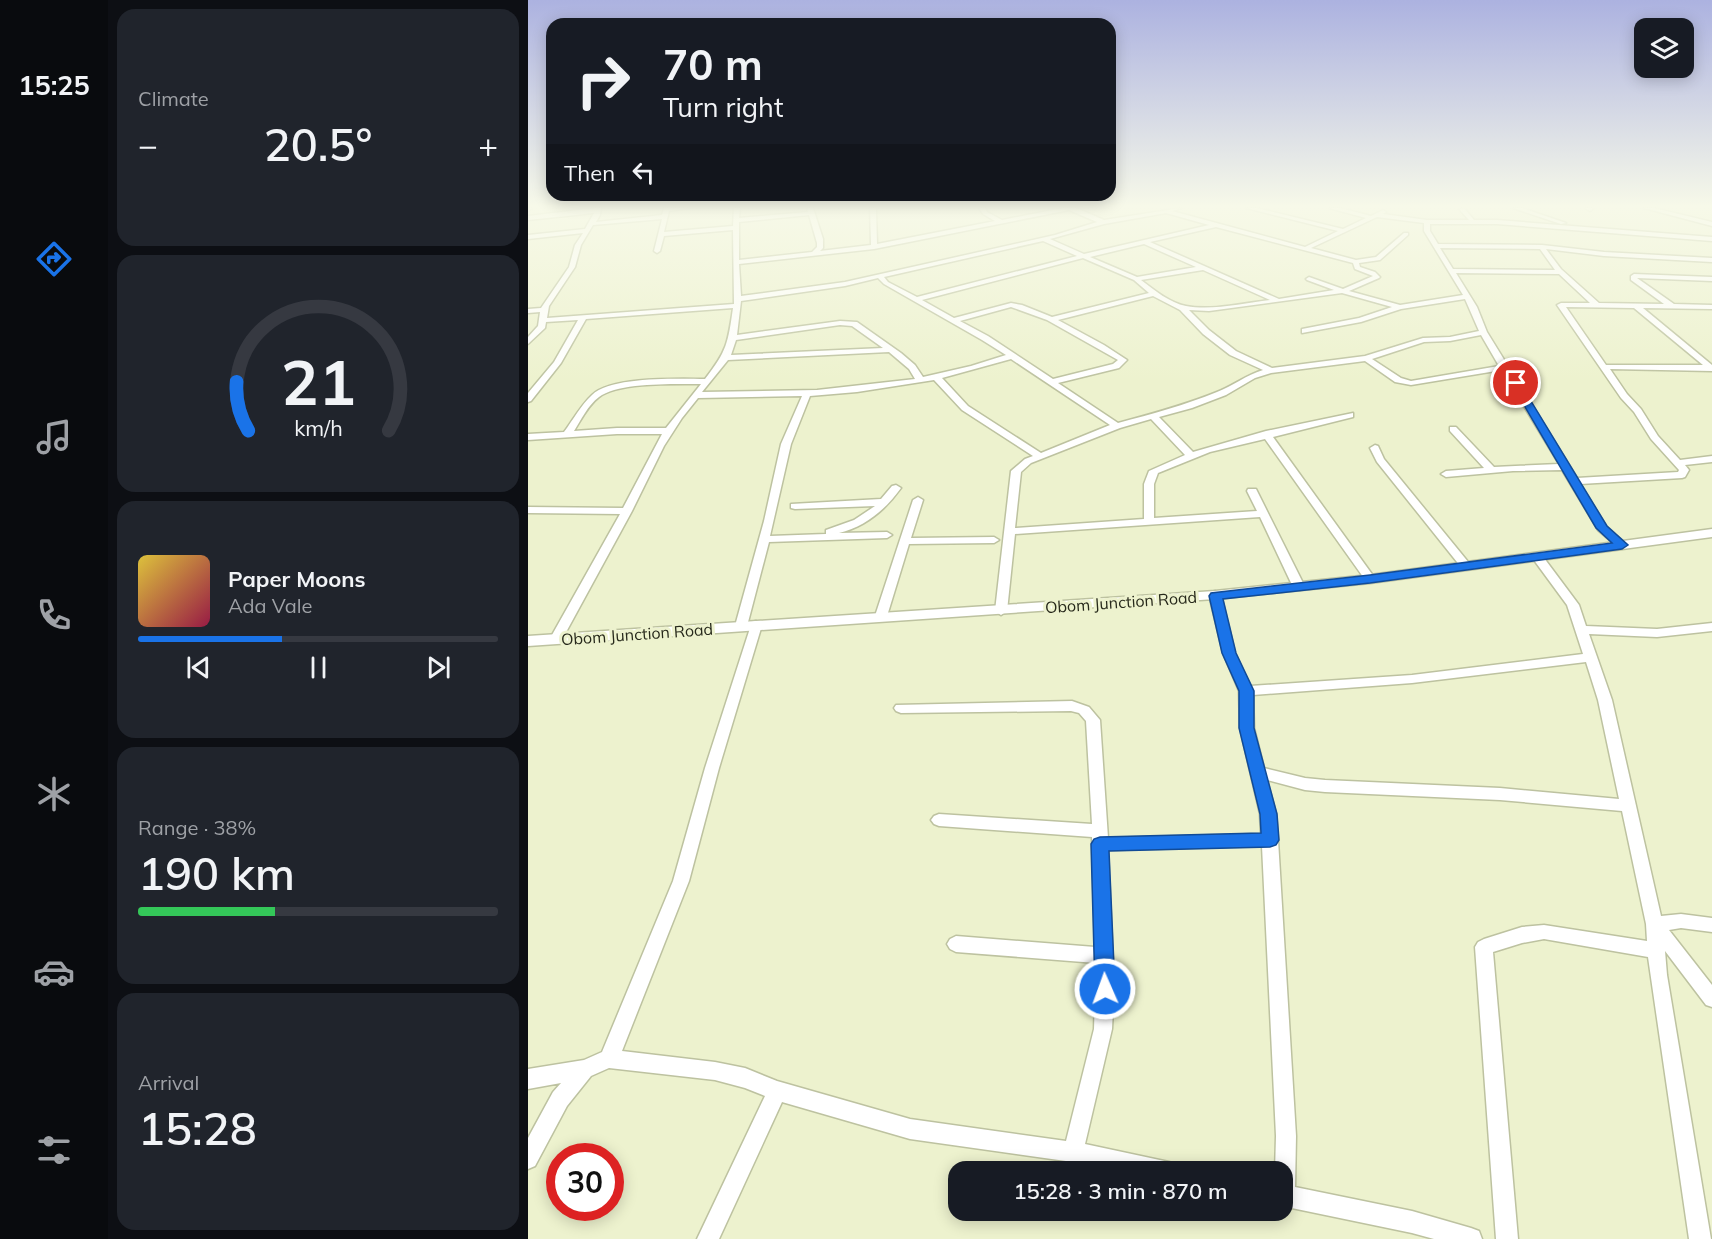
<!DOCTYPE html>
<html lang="en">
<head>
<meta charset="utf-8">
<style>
	body { margin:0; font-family:Mulish,sans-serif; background:#20242c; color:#f1f3f6; height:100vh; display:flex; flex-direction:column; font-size:22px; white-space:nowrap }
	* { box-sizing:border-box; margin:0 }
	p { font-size:20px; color:#9ea1a6 }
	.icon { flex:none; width:33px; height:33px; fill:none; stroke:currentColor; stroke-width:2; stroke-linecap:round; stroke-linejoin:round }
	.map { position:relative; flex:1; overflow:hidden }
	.side { display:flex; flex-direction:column; gap:9px; padding:9px; background:#0d0f14; width:420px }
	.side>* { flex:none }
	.top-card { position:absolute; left:18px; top:18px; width:570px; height:183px; border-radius:18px; box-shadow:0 3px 15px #0003; background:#171b24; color:#f1f3f6; overflow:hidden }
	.tools { position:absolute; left:1106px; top:18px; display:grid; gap:12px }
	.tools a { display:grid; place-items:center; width:60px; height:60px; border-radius:12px; background:#171b24; box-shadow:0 3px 15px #0003; font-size:30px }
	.speed { position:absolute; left:18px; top:1143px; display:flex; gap:12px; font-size:30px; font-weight:700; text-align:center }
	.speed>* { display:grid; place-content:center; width:78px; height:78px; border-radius:50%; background:#171b24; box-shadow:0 3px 15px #0003; line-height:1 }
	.speed .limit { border:9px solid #d22; background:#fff; color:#111 }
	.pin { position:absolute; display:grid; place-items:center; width:51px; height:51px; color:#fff; margin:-26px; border:3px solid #fff; border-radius:50%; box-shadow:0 2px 6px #0007 }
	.me { position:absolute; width:66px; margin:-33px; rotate:358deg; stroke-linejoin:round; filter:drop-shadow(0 0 4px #0008) }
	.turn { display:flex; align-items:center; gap:21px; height:126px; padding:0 18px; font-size:27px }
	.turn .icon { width:78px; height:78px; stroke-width:2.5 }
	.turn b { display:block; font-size:42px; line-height:51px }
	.then { display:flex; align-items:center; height:57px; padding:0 18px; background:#0003; gap:12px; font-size:22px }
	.big { font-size:45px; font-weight:600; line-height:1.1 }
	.side .widget { flex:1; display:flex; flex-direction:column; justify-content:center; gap:9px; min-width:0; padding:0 21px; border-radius:18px; background:#20242c }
	.side .dial { align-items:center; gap:0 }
	.dial svg { height:156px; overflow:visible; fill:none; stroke:#363941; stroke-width:7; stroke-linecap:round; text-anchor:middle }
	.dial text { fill:#f1f3f6; stroke:none }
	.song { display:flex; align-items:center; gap:18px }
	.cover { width:72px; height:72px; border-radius:9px; background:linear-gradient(135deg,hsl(50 70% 55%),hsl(340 70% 35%)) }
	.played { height:6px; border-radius:3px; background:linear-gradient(90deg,#1a73e8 40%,#363941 40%) }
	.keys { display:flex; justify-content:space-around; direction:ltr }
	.heat { display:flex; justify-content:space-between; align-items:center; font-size:33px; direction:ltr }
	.charge { height:9px; border-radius:4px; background:linear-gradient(90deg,#34c759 38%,#363941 0) }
	.trip { position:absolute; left:420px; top:1161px; width:345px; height:60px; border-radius:18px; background:#171b24; box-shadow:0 3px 15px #0003; font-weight:600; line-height:60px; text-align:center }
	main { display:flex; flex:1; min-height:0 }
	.tab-bar { display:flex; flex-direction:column; width:108px; justify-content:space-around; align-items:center; background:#090b0e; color:#9ea1a6 }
	.tab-bar .icon { width:42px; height:42px }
	.tab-bar .on { color:#1a73e8 }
	.tab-bar b { font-size:27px; color:#f1f3f6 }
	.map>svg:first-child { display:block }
</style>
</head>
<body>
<main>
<nav class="tab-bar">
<b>15:25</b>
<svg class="icon on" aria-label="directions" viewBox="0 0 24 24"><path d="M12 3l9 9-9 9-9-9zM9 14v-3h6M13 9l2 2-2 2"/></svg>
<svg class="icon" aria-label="music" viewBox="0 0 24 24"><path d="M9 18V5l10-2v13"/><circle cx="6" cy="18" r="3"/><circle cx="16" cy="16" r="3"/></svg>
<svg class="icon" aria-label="phone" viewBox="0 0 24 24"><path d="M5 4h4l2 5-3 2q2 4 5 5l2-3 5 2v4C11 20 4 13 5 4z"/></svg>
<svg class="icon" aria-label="climate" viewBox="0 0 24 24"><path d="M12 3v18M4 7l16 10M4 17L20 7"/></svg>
<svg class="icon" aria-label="car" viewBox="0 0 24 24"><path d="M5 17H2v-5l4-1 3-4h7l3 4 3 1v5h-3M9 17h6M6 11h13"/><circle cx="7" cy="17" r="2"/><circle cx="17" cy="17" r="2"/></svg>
<svg class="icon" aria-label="filters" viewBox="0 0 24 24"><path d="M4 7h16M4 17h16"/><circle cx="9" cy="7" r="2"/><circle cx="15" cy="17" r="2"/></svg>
</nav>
<section class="side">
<div class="widget"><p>Climate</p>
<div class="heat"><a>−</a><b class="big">20.5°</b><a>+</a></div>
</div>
<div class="widget dial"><svg viewBox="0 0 100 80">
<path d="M14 69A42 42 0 1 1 86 69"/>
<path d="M14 69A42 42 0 0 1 8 44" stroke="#1a73e8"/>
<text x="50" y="56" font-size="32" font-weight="700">21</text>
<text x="50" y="72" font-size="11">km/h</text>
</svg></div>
<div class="widget">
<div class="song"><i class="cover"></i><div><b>Paper Moons</b><p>Ada Vale</p></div></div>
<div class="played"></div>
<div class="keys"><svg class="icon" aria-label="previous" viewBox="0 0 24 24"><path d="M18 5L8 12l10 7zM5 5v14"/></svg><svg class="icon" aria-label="pause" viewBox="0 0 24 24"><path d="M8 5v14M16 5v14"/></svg><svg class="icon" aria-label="next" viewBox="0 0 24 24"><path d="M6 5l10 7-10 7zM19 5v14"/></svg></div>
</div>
<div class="widget"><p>Range · 38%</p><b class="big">190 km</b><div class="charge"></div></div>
<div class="widget"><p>Arrival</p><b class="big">15:28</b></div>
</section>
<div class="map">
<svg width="1184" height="1239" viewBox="0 0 1184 1239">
	<rect width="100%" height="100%" fill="#edf2ce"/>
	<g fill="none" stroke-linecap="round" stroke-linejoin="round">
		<g stroke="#bdc2a0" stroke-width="3">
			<path id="minor" d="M0,208H4L0,211Z
				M67,208H73L72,215L68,222L134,215L136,208H161L141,211L136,232L205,226L206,208H212L211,218L280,212L279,208H285L295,239V248L292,251L343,245L342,208H348V211L349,244L467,221L455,214L451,208H457L459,212L474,220L535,208H548L576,220L653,208L644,211L777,247L810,231L718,208H729L815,229L838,218L801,208H812L843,216L855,210L858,212L855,214L899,220H941L931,209L936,208L946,220H969L1184,237V241L969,224H902V231L910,244L1014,245L1076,252L1184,258V262L1076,256L1018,249L1033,269L1071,303L1136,304L1103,280V276L1106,274L1184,277V281L1109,278L1146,304L1184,305V309L1115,308L1184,365V371L1082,369L1099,394L1113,409L1130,436L1152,460L1184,456V462L1157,465L1161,470L1157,477L1154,478L1052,484L1078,526L1099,545L1094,548L1090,547L1070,530L1034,470L985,471L918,477L913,474L918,471L956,468L922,431V427H928L966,467L1031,464L974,370L883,385L867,382L837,361L743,373L727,378L698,395L664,408L631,417L665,452L738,431L825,413V417L745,437L846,577L848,579L846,581H838L737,439L682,452L630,473L626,484V518L729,511L719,491L720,489H728L777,587L775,589L771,590L765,587L732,517L487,534L479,611L473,615L467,611L483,471L497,459L505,456L434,410L406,380L329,392L282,396L263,444L242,536L298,534V530L326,520L347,506L267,509L263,508V504L353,499L364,486L368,485L373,488C358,509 337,527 311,533L359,532L364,535L359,538L241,542L219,626L213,630L207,626L236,521L253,444L274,396L170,398L154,418L136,446L104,511L37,634L41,639L35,643L31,642L24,635L92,514L0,513V507L95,508L134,434H89L0,440V434L36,432C45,420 53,405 64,395C84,376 150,379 177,379C199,351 200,343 205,308L58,319L33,363L3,401L0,402V393L26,362L50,320L18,322L17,328L0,344V337L10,326L12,312L0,313V309L13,308L41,267L47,245L55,233L0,239V235L57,229L66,213L0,220V216ZM541,210L569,222L527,235L317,282L213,296L211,264L346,249ZM638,213L681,225L556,254L522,239L576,224ZM281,215L289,243V247L284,252L211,260V222ZM849,217L896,223V231L935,295L872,305L821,291L851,278L852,277L847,272L832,267L831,263L852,260L880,235V233H876L848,257L828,260L783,248ZM134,219L126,251L129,253L132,251L136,236L205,230L206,304L19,318L21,306L47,267L53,245L65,225ZM688,227L825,263L827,269L845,276L815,289L781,277L778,279L779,280L806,290L751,299L622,242ZM515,241L549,256L389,297L360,282L356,277ZM616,244L668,267L609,277L562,257ZM912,248L1012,249L1027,270L925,269ZM555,258L606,280L621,293L524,317L494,305L483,303L426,318L394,300ZM675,270L742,300C715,303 684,311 658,306C642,303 626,290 613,280ZM928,273L1031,274L1062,303H1033L1029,305L1093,398L1106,412L1123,439L1151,470L1150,472L1049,478L959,332L949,307ZM350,278L356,284L454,340L478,355L443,366L395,377L387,365L373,353L329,322L312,321L209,335L213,301L317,286ZM814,293L864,307L831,318L774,329V333L833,322L873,309L937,299L951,331L922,337L895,338L837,356L744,368L708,351L681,330L661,310L681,311ZM625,296L652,310L675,334L702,355L735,370C718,375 705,386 689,392C657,405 624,414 590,423L530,383L591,368L599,360L576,345L530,320ZM483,307L519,320L590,360L585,364L525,379L460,336L432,321ZM1038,307L1106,308L1175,365H1078ZM312,325L324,326L355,348L203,355L208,340ZM953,335L971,366L883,381L873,378L844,359L896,342L922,341ZM361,352L381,369L387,379L289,390L174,392L200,360ZM483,359L582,425L513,453L440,406L414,378ZM173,384L138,428H89L46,431C53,420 60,405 71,397C90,382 148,384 173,384ZM623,419L657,455L621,471L616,484V519L487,528L493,472L503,463L592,428Z
				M985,208H994L1038,223L1033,224Z
				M1057,208H1064L1065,209L1062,211Z
				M1116,208H1126L1184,222V226Z
				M847,445L850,446L856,459L941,563L943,565L941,567H933L849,462L842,448Z
				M390,497L395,500L383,538L466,537L471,540L466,543L381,544L359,616L353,620L349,619L347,616L385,500Z
				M1009,553L1013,554L1051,605L1058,626L1129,629L1184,623V631L1129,637L1061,634L1084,700L1133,916L1153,914L1184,918V932L1153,928L1141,930L1184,985V1007L1178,1005L1137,951L1139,975L1183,1239H1161L1120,957L1016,939L994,943L965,952L990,1239H968L947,947L950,942L956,939L994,927L1016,925L1119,941L1118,924L1094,811L972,800L797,792L777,790L739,780L748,814L750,840L768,1136L767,1187L884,1211L943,1228L951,1231L954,1239H906L884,1233L754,1206V1172H747L748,1136L734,846L580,850L586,989L584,1029L557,1144L641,1162L648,1165L651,1172H590L545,1162L382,1139L254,1102L191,1239H169L237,1096L217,1088L187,1080L81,1068L63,1076L39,1106L7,1166L0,1169V1138L25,1092L33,1083L0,1089V1069L56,1060L74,1052L145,881L177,768L224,622L228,621L234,625L191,768L161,881L94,1051L187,1062L217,1068L249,1081L382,1119L538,1141L566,1029L568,963L428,952L422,949L419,944L422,939L428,936L567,947L564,837L411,826L406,824L403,820L406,816L411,814L564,824L558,721L551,713L543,711L373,713L368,711L366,708L368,705L544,701L561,707L572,720L580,838L733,834L732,814L712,728L711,691L695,653L681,595L683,592L687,591L693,595L707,653L722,686L884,675L1055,654L1039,605L1003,556ZM1058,662L1070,700L1091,799L972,788L797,780L777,778L736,768L726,728L725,695L884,683Z"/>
		</g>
		<g stroke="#bdc2a0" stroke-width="3">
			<path id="major" d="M1184,529V537L842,583L687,599L0,646V636L687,591L842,575Z"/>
		</g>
		<use href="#minor" fill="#fff" fill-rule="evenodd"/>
		<use href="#major" fill="#fff" fill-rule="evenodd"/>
	</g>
	<linearGradient id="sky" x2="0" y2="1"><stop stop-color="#acb2e0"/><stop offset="0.54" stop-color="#f7f9e9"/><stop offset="1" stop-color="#f7f9e9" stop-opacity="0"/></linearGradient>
	<rect width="1184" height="382" fill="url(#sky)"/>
	<path fill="#1a73e8" stroke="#114b97" stroke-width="1.5" d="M984,381L992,383L1079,526L1100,545L1094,549L842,583L695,599L708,653L726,691V728L749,814L751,840L748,845L742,847L581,851L587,989L584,995L577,998L570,995L567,989L563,844L566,839L572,837L733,833L732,814L711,728V691L694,653L681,596L683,593L842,575L1084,543L1068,528L983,383Z"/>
	<g text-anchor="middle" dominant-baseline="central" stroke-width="6" stroke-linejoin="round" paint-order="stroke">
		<g font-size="16" fill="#27291b" stroke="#edf2ce">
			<text transform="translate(593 602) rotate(-4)">Obom Junction Road</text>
			<text transform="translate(109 634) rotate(-4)">Obom Junction Road</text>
		</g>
	</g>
</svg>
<div class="tools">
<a><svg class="icon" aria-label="layers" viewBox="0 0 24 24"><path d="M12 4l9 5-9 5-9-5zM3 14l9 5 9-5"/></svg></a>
</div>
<div class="speed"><div class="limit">30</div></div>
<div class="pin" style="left:988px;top:383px;background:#d93025"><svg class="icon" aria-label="arrive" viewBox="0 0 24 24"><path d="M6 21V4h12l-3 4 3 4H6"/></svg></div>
<svg class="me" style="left:577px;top:989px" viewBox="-20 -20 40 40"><circle r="17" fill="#1a73e8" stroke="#fff" stroke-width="3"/><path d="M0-11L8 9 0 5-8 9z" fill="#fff"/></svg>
<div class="trip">15:28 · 3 min · 870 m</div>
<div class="top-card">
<div class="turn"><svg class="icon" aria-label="right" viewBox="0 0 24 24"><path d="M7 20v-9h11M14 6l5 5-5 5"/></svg><div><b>70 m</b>Turn right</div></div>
<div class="then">Then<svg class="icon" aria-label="left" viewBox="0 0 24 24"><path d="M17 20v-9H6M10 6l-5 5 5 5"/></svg></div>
</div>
</div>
</main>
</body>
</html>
